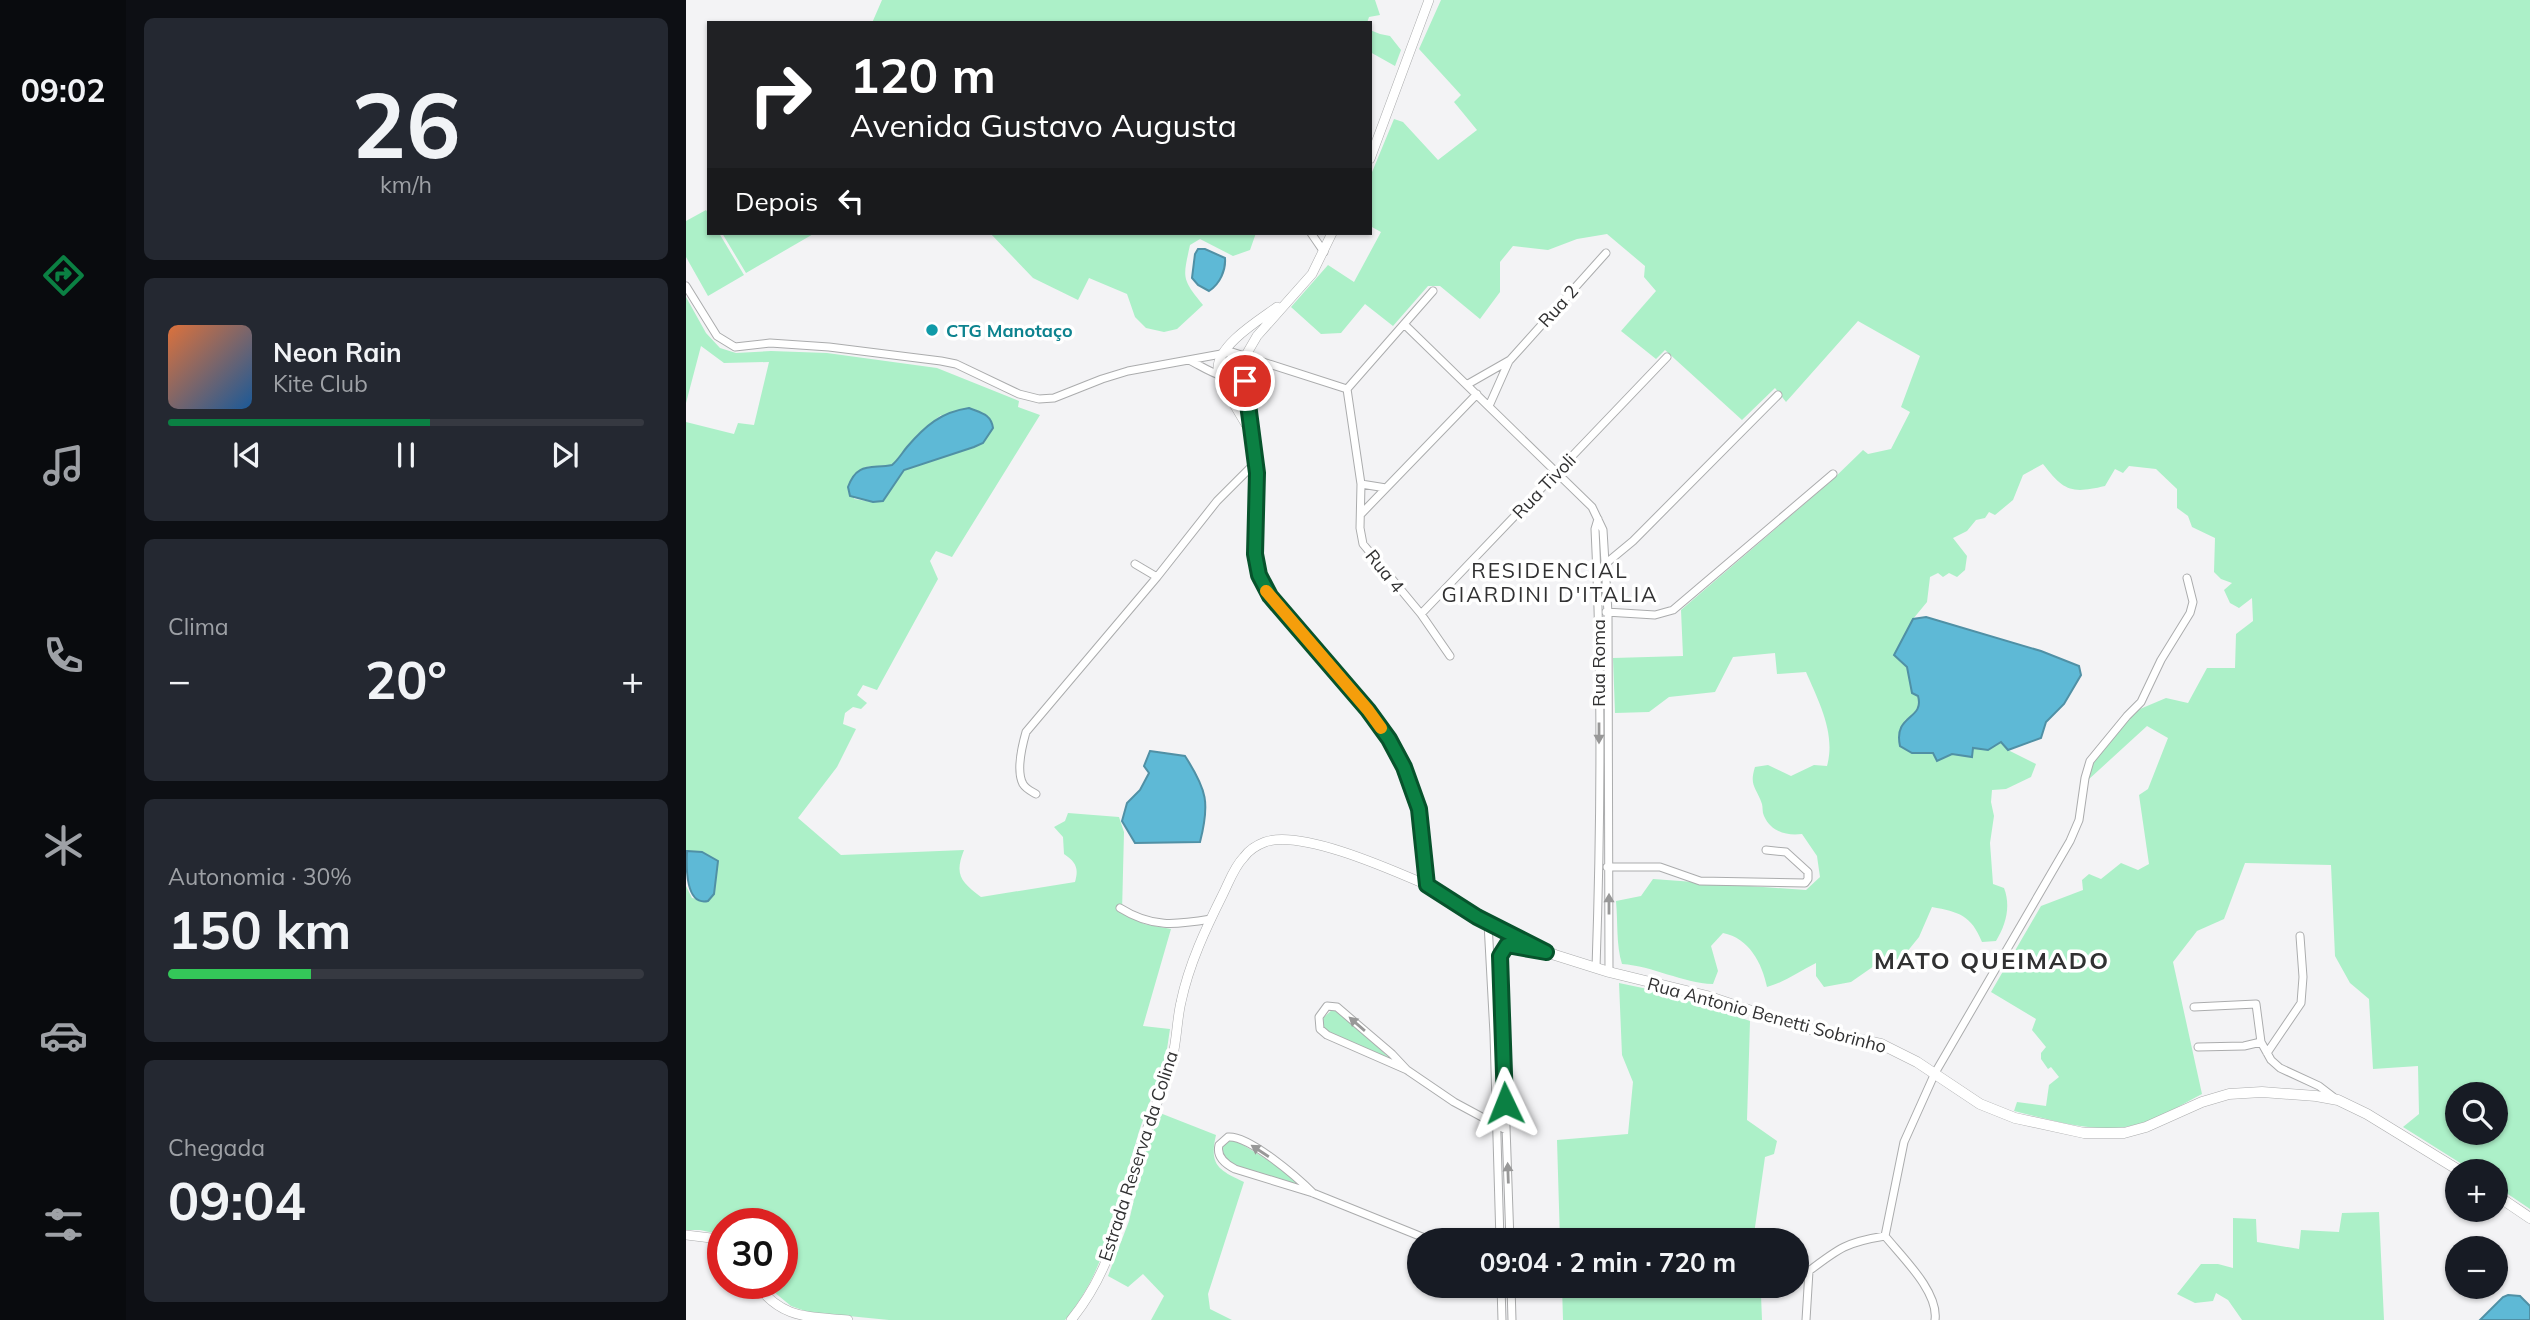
<!DOCTYPE html>
<html lang="pt">
<head>
<meta charset="utf-8">
<style>
	body { margin:0; font-family:Mulish,sans-serif; background:#242831; color:#f1f3f6; height:100vh; display:flex; flex-direction:column; font-size:26px; white-space:nowrap }
	* { box-sizing:border-box; margin:0 }
	p { font-size:23px; color:#9ea1a6 }
	.icon { flex:none; width:38px; height:38px; fill:none; stroke:currentColor; stroke-width:2; stroke-linecap:round; stroke-linejoin:round }
	.map { position:relative; flex:1; overflow:hidden }
	.drawer { display:flex; flex-direction:column; gap:18px; padding:18px; background:#0d0f14; width:560px }
	.drawer>* { flex:none }
	.hud { position:absolute; left:21px; top:21px; width:665px; height:214px; border-radius:0px; box-shadow:0 2px 5px #0004; background:#202124; color:#fff; overflow:hidden }
	.controls { position:absolute; left:1759px; top:1082px; display:grid; gap:14px }
	.controls a { display:grid; place-items:center; width:63px; height:63px; border-radius:50%; background:#171b24; box-shadow:0 2px 5px #0004; font-size:35px }
	.speed { position:absolute; left:21px; top:1208px; display:flex; gap:14px; font-size:35px; font-weight:700; text-align:center }
	.speed>* { display:grid; place-content:center; width:91px; height:91px; border-radius:50%; background:#171b24; box-shadow:0 2px 5px #0004; line-height:1 }
	.speed .limit { border:10px solid #d22; background:#fff; color:#111 }
	.pin { position:absolute; display:grid; place-items:center; width:60px; height:60px; color:#fff; margin:-30px; border:4px solid #fff; border-radius:50%; box-shadow:0 2px 7px #0007 }
	.me { position:absolute; width:77px; margin:-38px; rotate:358deg; stroke-linejoin:round; filter:drop-shadow(0 0 5px #0008) }
	.turn { display:flex; align-items:center; gap:24px; height:147px; padding:0 28px; font-size:32px }
	.turn .icon { width:91px; height:91px; stroke-width:2.5 }
	.turn b { display:block; font-size:49px; line-height:60px }
	.then { display:flex; align-items:center; height:66px; padding:0 28px; background:#0003; gap:14px; font-size:26px }
	.big { font-size:52px; font-weight:700; line-height:1.1 }
	.drawer .tile { flex:1; display:flex; flex-direction:column; justify-content:center; gap:10px; min-width:0; padding:0 24px; border-radius:10px; background:#242831 }
	.drawer .dial { align-items:center; gap:0 }
	.dial b { font-size:91px; line-height:1 }
	.song { display:flex; align-items:center; gap:21px }
	.cover { width:84px; height:84px; border-radius:10px; background:linear-gradient(135deg,hsl(20 70% 55%),hsl(210 70% 35%)) }
	.played { height:7px; border-radius:4px; background:linear-gradient(90deg,#0b8043 55%,#363941 55%) }
	.keys { display:flex; justify-content:space-around; direction:ltr }
	.heat { display:flex; justify-content:space-between; align-items:center; font-size:38px; direction:ltr }
	.charge { height:10px; border-radius:5px; background:linear-gradient(90deg,#34c759 30%,#363941 0) }
	.trip { position:absolute; left:721px; top:1228px; width:402px; height:70px; border-radius:35px; background:#171b24; box-shadow:0 2px 5px #0004; font-weight:700; line-height:70px; text-align:center }
	main { display:flex; flex:1; min-height:0 }
	.tabs { display:flex; flex-direction:column; width:126px; justify-content:space-around; align-items:center; background:#090b0e; color:#9ea1a6 }
	.tabs .icon { width:49px; height:49px }
	.tabs .on { color:#0b8043 }
	.tabs b { font-size:32px; color:#f1f3f6 }
	.map>svg:first-child { display:block }
</style>
</head>
<body>
<main>
<nav class="tabs">
<b>09:02</b>
<svg class="icon on" aria-label="directions" viewBox="0 0 24 24"><path d="M12 3l9 9-9 9-9-9zM9 14v-3h6M13 9l2 2-2 2"/></svg>
<svg class="icon" aria-label="music" viewBox="0 0 24 24"><path d="M9 18V5l10-2v13"/><circle cx="6" cy="18" r="3"/><circle cx="16" cy="16" r="3"/></svg>
<svg class="icon" aria-label="phone" viewBox="0 0 24 24"><path d="M5 4h4l2 5-3 2q2 4 5 5l2-3 5 2v4C11 20 4 13 5 4z"/></svg>
<svg class="icon" aria-label="climate" viewBox="0 0 24 24"><path d="M12 3v18M4 7l16 10M4 17L20 7"/></svg>
<svg class="icon" aria-label="car" viewBox="0 0 24 24"><path d="M5 17H2v-5l4-1 3-4h7l3 4 3 1v5h-3M9 17h6M6 11h13"/><circle cx="7" cy="17" r="2"/><circle cx="17" cy="17" r="2"/></svg>
<svg class="icon" aria-label="filters" viewBox="0 0 24 24"><path d="M4 7h16M4 17h16"/><circle cx="9" cy="7" r="2"/><circle cx="15" cy="17" r="2"/></svg>
</nav>
<section class="drawer">
<div class="tile dial"><b>26</b><p>km/h</p></div>
<div class="tile">
<div class="song"><i class="cover"></i><div><b>Neon Rain</b><p>Kite Club</p></div></div>
<div class="played"></div>
<div class="keys"><svg class="icon" aria-label="previous" viewBox="0 0 24 24"><path d="M18 5L8 12l10 7zM5 5v14"/></svg><svg class="icon" aria-label="pause" viewBox="0 0 24 24"><path d="M8 5v14M16 5v14"/></svg><svg class="icon" aria-label="next" viewBox="0 0 24 24"><path d="M6 5l10 7-10 7zM19 5v14"/></svg></div>
</div>
<div class="tile"><p>Clima</p>
<div class="heat"><a>−</a><b class="big">20°</b><a>+</a></div>
</div>
<div class="tile"><p>Autonomia · 30%</p><b class="big">150 km</b><div class="charge"></div></div>
<div class="tile"><p>Chegada</p><b class="big">09:04</b></div>
</section>
<div class="map">
<svg width="1844" height="1320" viewBox="0 0 1844 1320">
	<rect width="100%" height="100%" fill="#f3f3f5"/>
	<path fill="#acf0c8" fill-rule="evenodd" d="M196,0H689L694,15L683,17L681,23H186Z
		M755,0H1844V1209L1810,1186V1171H1787L1717,1127L1733,1114L1732,1066L1687,1069L1683,999L1664,983L1649,956L1645,865L1559,863L1538,919L1511,931L1487,962L1516,1094C1497,1104 1477,1116 1457,1123C1414,1136 1370,1121 1328,1111L1331,1102L1360,1106L1363,1085L1373,1077L1365,1067L1362,1069L1355,1059V1053L1360,1047L1346,1030L1350,1019L1305,992L1355,906L1397,890L1396,880L1403,874L1415,879L1435,863L1452,870L1463,864L1453,795L1462,789L1482,738L1461,726L1402,780L1406,763L1442,717L1454,709L1480,698L1502,703L1521,668H1549L1550,634L1567,621L1566,598L1553,608L1544,603L1538,590L1546,583L1535,579L1528,572L1529,538L1506,527L1502,516L1491,508V489L1470,469L1443,466L1437,473L1429,469L1419,486C1385,494 1378,491 1357,464L1337,475L1327,500L1309,515L1303,512L1299,518L1290,520L1281,531L1267,538L1281,556L1279,570L1271,577L1263,573L1257,577L1252,573L1244,577L1241,602L1227,619L1208,655L1221,666L1226,693L1232,696L1233,708L1227,716L1219,720L1213,737L1214,746L1227,753L1247,752L1251,761L1266,754L1286,757L1287,748L1315,742L1322,750L1350,764L1345,777L1320,789L1306,790L1305,802L1308,816L1304,843L1307,884L1318,888C1325,906 1320,925 1310,941L1296,942C1285,915 1273,912 1246,907L1233,937L1216,958L1188,966L1165,982L1138,987L1130,976V963C1114,971 1099,982 1081,987C1076,963 1063,938 1037,933L1025,946L1032,971L1027,984C996,983 967,966 936,964C930,945 932,922 930,901L955,896L967,879L1120,890L1134,877L1131,856L1116,834C1101,836 1085,832 1078,816C1076,812 1077,808 1076,804C1070,787 1063,786 1069,767L1082,765L1105,776L1128,765L1141,766C1150,734 1133,702 1120,672L1091,674L1089,653L1047,657L1029,692L983,697L963,712L929,713L927,658L997,656L995,610L1144,482L1177,450L1182,454L1205,449L1224,412L1215,407L1234,356L1172,321L1100,402L1089,388L1056,420L979,350L970,359L935,331L970,291L958,277L959,266L921,234L891,239L862,250L827,246L814,262V292L794,319L754,286H742L707,326L679,304L655,333L635,334L605,307L642,265L668,282L695,232L684,226V177L708,119L717,122L752,160L791,130L768,102L775,95L733,49ZM1771,1094H1810V1132H1771Z
		M684,30L694,34L704,36L715,50L709,66L684,52Z
		M20,210L23,214V233H33L58,275L22,296L0,257V221Z
		M36,233H129L60,273Z
		M304,233H570L564,250L547,256L514,239L504,245C497,278 495,278 517,305L491,329L478,332L460,328L449,317L441,294L403,278L392,300L347,278Z
		M0,297L20,333L34,348L50,353L85,351L141,353L251,368L333,401L332,407L354,415L266,557L250,551L244,561L252,579L191,690L177,685L171,695L181,703L175,709L167,707L159,713L157,724L170,729L151,767L112,818L155,855L278,850C268,875 275,882 295,897L389,882C393,868 390,862 378,854L377,837L368,827L379,821L382,813L433,817L438,832L436,912L458,924L485,929L457,1026L484,1029C482,1041 481,1054 477,1066C469,1092 457,1116 450,1142C430,1205 423,1267 379,1320H203L122,1312L105,1306L77,1283H96V1223H37V1235L14,1230H0V886L6,898L22,901L28,894L32,862L1,851L0,853V422L48,434L52,423L68,425L83,362L38,363L15,346L0,403ZM255,415L287,447L218,470L197,501L187,502L168,499L179,467L206,465L233,433Z
		M933,983L990,995L1064,1021L1061,1120L1091,1141L1088,1154L1079,1157L1067,1241H874L871,1140L942,1134L947,1082L936,1055Z
		M647,1009H650L708,1062L651,1038L637,1027L636,1019Z
		M474,1113L530,1135C523,1165 532,1170 558,1182L522,1294L524,1309L546,1320H465L478,1296L457,1274L442,1287L422,1276L443,1221L458,1156Z
		M549,1140L601,1172L618,1188L544,1164L535,1154L536,1145L540,1141Z
		M1693,1212L1698,1320H1556L1542,1300L1530,1293L1527,1301L1509,1303L1491,1294L1515,1264H1532L1547,1268V1218L1570,1219L1571,1242L1613,1249L1615,1230L1653,1232L1656,1213Z
		M876,1286H1067L1075,1295L1076,1320H877Z"/>
	<path fill="#5eb9d6" stroke="#5090a5" stroke-width="2" d="M512,249H519L539,258C540,270 534,284 523,291L512,285L506,278L509,254Z
		M283,408C295,413 305,414 307,428L297,443L288,447L218,470L197,501L187,502L164,496L162,487C171,462 184,469 206,465C212,460 216,453 221,447C239,426 255,412 283,408Z
		M1240,617L1355,651L1393,666L1395,675L1378,704L1360,722L1355,738L1322,750L1315,742L1302,750L1287,748L1286,757L1266,754L1251,761L1247,753H1226L1214,746C1207,714 1239,720 1232,696L1226,693L1221,667L1208,655L1227,619Z
		M464,751L499,756C521,790 524,803 514,842L449,843L436,821L441,803L454,790L463,773L458,766Z
		M1,851L16,852L32,861L28,894L22,901C0,906 0,869 1,851Z
		M1822,1295L1834,1296L1844,1306V1320H1794L1817,1297Z"/>
	<g fill="none" stroke-linecap="round" stroke-linejoin="round">
		<g stroke="#abacad" stroke-width="9">
			<path id="minor" d="M625,233L638,252
				M0,286L31,336L49,347L84,343L143,347L255,361L270,364L333,394L353,399L368,398L416,379L442,371L546,352L661,389
				M718,324L906,507L917,530L922,613L923,972
				M505,361C521,369 542,385 558,372
				M782,384L824,360L920,253
				M661,389L675,484L674,528L677,544L735,614L764,656
				M661,389L747,291
				M803,406L823,361
				M675,484L700,488
				M675,514L791,394
				M449,564L471,577L531,501L570,462
				M918,565L947,541L1092,395
				M920,612L969,615L987,610L1147,474
				M735,614L981,357
				M350,794C345,791 340,789 337,784C330,771 336,746 340,732L471,577
				M921,867H974L1014,881L1119,883L1122,879V872L1100,852L1080,850
				M434,908C466,928 489,925 525,919
				M802,923L808,1034L814,1241
				M910,968C915,822 916,675 909,529L912,519
				M1508,1007L1570,1004L1575,1042L1585,1060L1594,1068L1633,1086L1650,1099
				M1512,1047L1558,1046L1575,1042
				M1581,1053L1615,1003L1617,977L1614,936
				M721,1070L706,1054L651,1007L641,1006L633,1017L634,1029L641,1035L721,1070L768,1102L820,1130
				M627,1193C612,1178 563,1135 542,1137L533,1145C530,1157 539,1164 549,1169L627,1193L746,1241
				M1199,1236L1218,1142L1249,1073L1384,841L1393,820L1399,778L1404,761L1441,716L1455,702L1475,660L1504,613L1507,602L1501,578
				M824,1241L814,955L821,945L854,951
				M815,1286L816,1320
				M825,1286L826,1320
				M1120,1320L1123,1271C1153,1248 1161,1242 1199,1236C1216,1257 1253,1292 1249,1320"/>
		</g>
		<g stroke="#abacad" stroke-width="10">
			<path id="tertiary" d="M684,159L743,0
				M562,428C554,413 534,384 532,369C531,345 575,319 591,307
				M0,1235L25,1238L37,1243
				M69,1283C97,1320 121,1316 162,1320
				M385,1320C429,1266 434,1213 454,1150C464,1118 479,1087 487,1055C491,1037 491,1019 495,1002C503,964 520,928 537,894C543,882 548,867 558,857C563,850 571,845 579,842C615,829 706,870 741,885L733,809L718,767L703,739L682,710L584,596L577,585L570,563L571,473L558,372L560,355L571,336L626,274L646,233"/>
		</g>
		<g stroke="#abacad" stroke-width="11">
			<path id="secondary" d="M741,885L791,917L869,955L923,972L1021,996L1110,1026L1195,1044L1231,1062L1294,1104L1329,1118L1398,1133H1438L1460,1127L1516,1102L1543,1094L1576,1092L1630,1096L1652,1100L1681,1114L1774,1171
				M1810,1195L1844,1218"/>
		</g>
		<use href="#minor" stroke="#fff" stroke-width="7"/>
		<use href="#tertiary" stroke="#fff" stroke-width="9"/>
		<use href="#secondary" stroke="#fff" stroke-width="10"/>
	</g>
	<defs><path id="oneway-solid" d="M-6-.8H1V-3.2L6.5 0L1 3.2V.8H-6Z" transform="scale(1.75)"/></defs>
	<g fill="#989898">
		<use href="#oneway-solid" transform="translate(913 733) rotate(90)"/>
		<use href="#oneway-solid" transform="translate(923 904) rotate(-90)"/>
		<use href="#oneway-solid" transform="translate(671 1024) rotate(-139)"/>
		<use href="#oneway-solid" transform="translate(574 1151) rotate(-147)"/>
		<use href="#oneway-solid" transform="translate(822 1173) rotate(-92)"/>
	</g>
	<g fill="none" stroke-linecap="round" stroke-linejoin="round">
		<g stroke="#07532c" stroke-width="18">
			<path id="route" d="M559,381L571,473L569,554L573,575L584,596L682,710L703,739L718,767L733,809L741,885L791,917L860,952L821,945L814,956L819,1103"/>
		</g>
		<use href="#route" stroke="#0b8043" stroke-width="12"/>
		<path stroke="#f59e0b" stroke-width="12" d="M580,591L682,710L695,728"/>
	</g>
	<circle fill="#0f9aa8" stroke="#fff" stroke-width="2.5" cx="246" cy="330" r="7"/>
	<g text-anchor="middle" dominant-baseline="central" stroke-width="7" stroke-linejoin="round" paint-order="stroke">
		<g font-size="18" fill="#313132" stroke="#fff">
			<text transform="translate(872 306) rotate(-48)">Rua 2</text>
			<text transform="translate(858 486) rotate(-46)">Rua Tivoli</text>
			<text transform="translate(699 571) rotate(51)">Rua 4</text>
			<text transform="translate(912 663) rotate(-90)">Rua Roma</text>
			<text transform="translate(1081 1015) rotate(15)">Rua Antonio Benetti Sobrinho</text>
			<text transform="translate(452 1156) rotate(-72)">Estrada Reserva da Colina</text>
		</g>
		<g font-size="18" font-weight="bold" fill="#0d838f" stroke="#fff" text-anchor="start">
			<text x="260" y="330">CTG Manotaço</text>
		</g>
		<g font-size="21" letter-spacing="2" fill="#313132" stroke="#fff">
			<text x="864" y="570">RESIDENCIAL<tspan x="864" dy="24">GIARDINI D'ITALIA</tspan></text>
		</g>
		<g font-size="24" font-weight="bold" letter-spacing="2" fill="#313132" stroke="#fff">
			<text x="1306" y="960">MATO QUEIMADO</text>
		</g>
	</g>
</svg>
<div class="controls">
<a><svg class="icon" aria-label="search" viewBox="0 0 24 24"><circle cx="10" cy="10" r="6"/><path d="M15 15l6 6"/></svg></a>
<a>+</a>
<a>−</a>
</div>
<div class="speed"><div class="limit">30</div></div>
<div class="pin" style="left:559px;top:381px;background:#d93025"><svg class="icon" aria-label="arrive" viewBox="0 0 24 24"><path d="M6 21V4h12l-3 4 3 4H6"/></svg></div>
<svg class="me" style="left:819px;top:1103px" viewBox="-20 -20 40 40"><path d="M0-17L14 15 0 8-14 15z" fill="#0b8043" stroke="#fff" stroke-width="4"/></svg>
<div class="trip">09:04 · 2 min · 720 m</div>
<div class="hud">
<div class="turn"><svg class="icon" aria-label="right" viewBox="0 0 24 24"><path d="M7 20v-9h11M14 6l5 5-5 5"/></svg><div><b>120 m</b>Avenida Gustavo Augusta</div></div>
<div class="then">Depois<svg class="icon" aria-label="left" viewBox="0 0 24 24"><path d="M17 20v-9H6M10 6l-5 5 5 5"/></svg></div>
</div>
</div>
</main>
</body>
</html>
